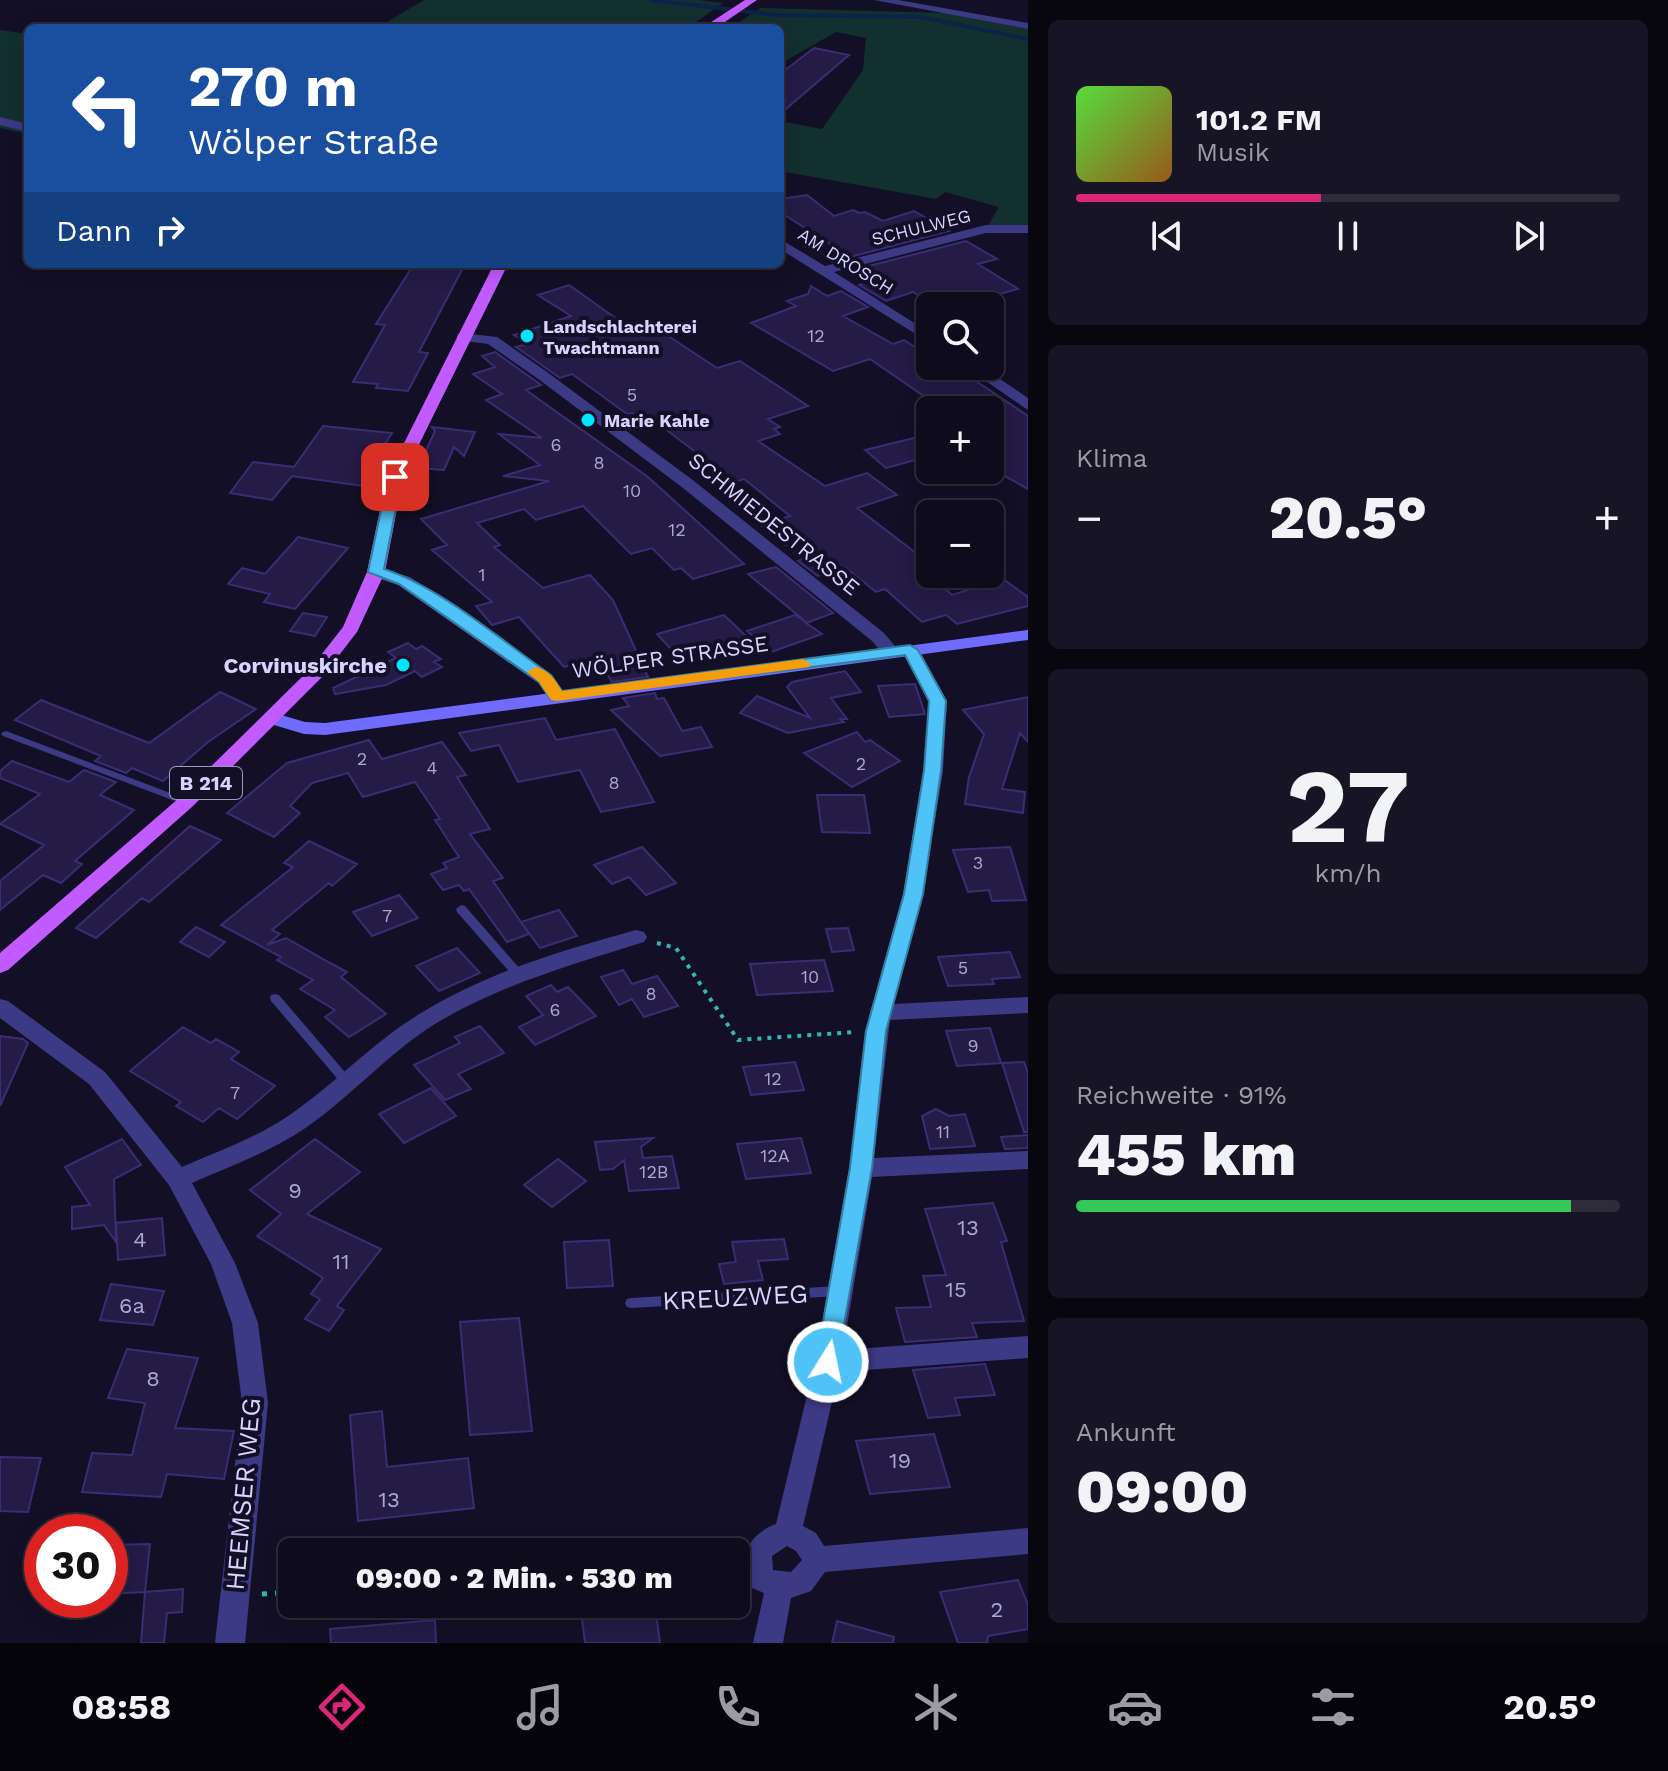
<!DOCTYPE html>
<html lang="de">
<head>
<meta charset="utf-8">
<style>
	body { margin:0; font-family:"Work Sans",sans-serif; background:#171425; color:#f1f3f6; height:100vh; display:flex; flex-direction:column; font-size:30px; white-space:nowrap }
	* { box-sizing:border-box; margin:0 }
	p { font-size:26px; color:#9b9ba3 }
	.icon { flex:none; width:44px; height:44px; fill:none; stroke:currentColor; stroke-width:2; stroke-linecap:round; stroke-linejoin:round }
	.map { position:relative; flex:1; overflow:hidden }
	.details { display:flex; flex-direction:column; gap:20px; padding:20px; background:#08060f; width:640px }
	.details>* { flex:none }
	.guide { position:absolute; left:24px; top:24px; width:760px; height:244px; border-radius:12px; box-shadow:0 4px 20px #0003,0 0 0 2px #2e2b3b; background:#1a4fa0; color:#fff; overflow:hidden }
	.fabs { position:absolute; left:916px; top:292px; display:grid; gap:16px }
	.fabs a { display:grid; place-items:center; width:88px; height:88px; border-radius:12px; background:#0e0b1c; box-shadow:0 4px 20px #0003,0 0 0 2px #2e2b3b; font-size:40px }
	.speed { position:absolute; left:24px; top:1514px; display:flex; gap:16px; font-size:40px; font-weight:700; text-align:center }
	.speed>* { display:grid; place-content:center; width:104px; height:104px; border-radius:50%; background:#0e0b1c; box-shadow:0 4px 20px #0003,0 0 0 2px #2e2b3b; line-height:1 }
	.speed .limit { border:12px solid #d22; background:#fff; color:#111 }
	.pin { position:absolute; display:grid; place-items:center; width:68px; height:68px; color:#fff; margin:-34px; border-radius:16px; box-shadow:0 4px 12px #0006 }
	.me { position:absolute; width:88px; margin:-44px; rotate:10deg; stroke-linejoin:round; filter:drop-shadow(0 0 6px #0008) }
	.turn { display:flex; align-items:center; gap:28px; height:168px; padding:0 32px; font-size:36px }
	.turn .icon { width:104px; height:104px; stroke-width:2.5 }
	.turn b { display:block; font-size:56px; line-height:68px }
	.then { display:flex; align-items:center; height:76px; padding:0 32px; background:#0003; gap:16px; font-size:30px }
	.big { font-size:60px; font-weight:800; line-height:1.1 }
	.details .card { flex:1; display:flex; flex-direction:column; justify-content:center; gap:12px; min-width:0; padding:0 28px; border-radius:12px; background:#171425 }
	.details .dial { align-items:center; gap:0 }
	.dial b { font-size:104px; line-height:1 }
	.song { display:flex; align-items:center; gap:24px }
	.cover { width:96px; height:96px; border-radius:12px; background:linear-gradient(135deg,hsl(110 70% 55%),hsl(30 70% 35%)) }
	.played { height:8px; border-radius:4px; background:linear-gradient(90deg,#db2777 45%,#2e2b3b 45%) }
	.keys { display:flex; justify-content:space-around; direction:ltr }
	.heat { display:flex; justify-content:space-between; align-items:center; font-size:44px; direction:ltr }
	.charge { height:12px; border-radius:6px; background:linear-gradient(90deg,#34c759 91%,#2e2b3b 0) }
	.trip { position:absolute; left:278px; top:1538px; width:472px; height:80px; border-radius:12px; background:#0e0b1c; box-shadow:0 4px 20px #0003,0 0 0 2px #2e2b3b; font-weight:800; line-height:80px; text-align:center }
	.dock { display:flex; height:128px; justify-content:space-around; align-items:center; background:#06040b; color:#9b9ba3 }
	.dock .icon { width:56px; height:56px }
	.dock .current { color:#db2777 }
	.dock b { font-size:36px; color:#f1f3f6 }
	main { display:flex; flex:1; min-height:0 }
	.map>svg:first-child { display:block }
</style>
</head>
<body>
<main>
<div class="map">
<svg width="1028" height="1643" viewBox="0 0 1028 1643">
	<rect width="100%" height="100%" fill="#130f26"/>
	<path fill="#12302f" d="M424,0H698L723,3L688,28H570L546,24L509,28H377Z
		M761,8L947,13L1028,29V229H986L999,207L945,192L936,199L780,171V121L822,129L863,70L866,38L836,32L780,64V28H730Z
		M0,30L28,34V134L0,128Z"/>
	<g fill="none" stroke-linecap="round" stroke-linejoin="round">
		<path stroke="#0c2248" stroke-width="4" d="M651,0L777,15L921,17L1028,39"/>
	</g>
	<path fill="#241b47" stroke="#3b2d73" stroke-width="2" d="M814,48L849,55L780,114V74Z
		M807,195L834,216L853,210L859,213L865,212L883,221L914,211L949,231L850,257L780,212V199Z
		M966,241L997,259L978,264L1018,289L955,306H936L913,292L886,301L859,285L881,277L865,267Z
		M414,264H465L419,352L428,353L408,391L376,388L378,384L353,382L385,325L376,324Z
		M569,285L641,336L659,330L717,368L740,361L808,406L768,419L780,427L774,429L780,434L758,441L825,486L867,473L897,495L857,508L925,560L916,563L952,595L1003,579L1028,597V606L957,624L946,615L922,622L885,589L876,592L846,568L818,576L798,561L803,559L761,525L790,516L744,479L735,482L648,416L640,418L632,413L627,414L572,374L560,378L516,347L528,344L514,335L571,316L538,295Z
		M811,286L827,296L841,291L868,307L843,316L893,344L904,340L930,357V366H943L962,379L970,377L1028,416V489L990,468V410H944L870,359L833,371L751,323L796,306L787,301L808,294Z
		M495,352L541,385L526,390L648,477L744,564L693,579L681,568L674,570L652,548L631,554L583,506L536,520L524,509L477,523L500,545L494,547L543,588L590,575L613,600L648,677L612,682L607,674L589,676L583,662L564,667L519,617L492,625L476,606L492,602L432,550L447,545L421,519L549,481L503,476L540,465L499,434L542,438L486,400L502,394L473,374L495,367L482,356Z
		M323,426L392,433L370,468H374L363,486L292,476L272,500L230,493L253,462L294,467Z
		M432,427L475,432L464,456L454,447L444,470L418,468L435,431Z
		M930,434V456L886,468L865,450Z
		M298,537L348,548L295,609L264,602L270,594L228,584L242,568L265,574Z
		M776,567L833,613L806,623L822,634L771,652L747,631L795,615L806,622L748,574Z
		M303,613L327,617L315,636L290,631Z
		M724,615L747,637L679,658L657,634Z
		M408,643L416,649L422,646L441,659L434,662L442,667L422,677L415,671L386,685L335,694L333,688L396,658L388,652Z
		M845,671L861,692L831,698L847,719H840L844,722L788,733L740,713L757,696L810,718L787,687L792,682Z
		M915,684L925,714L889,717L878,686Z
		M220,692L256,709L208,742L163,781L132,768L126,773L95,761L101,756L15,720L41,700L149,743Z
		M655,693L657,699L664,698L682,731L701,727L712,747L660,756L611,710L629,706L623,698Z
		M1028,697V742L1020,733L1002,789L1025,792L1023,813L965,804L969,777L984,734L963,710Z
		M545,718L556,740L615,729L654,802L601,812L580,770L518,782L499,745L471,751L459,733Z
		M857,732L865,742L870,740L900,761L852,787L804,753Z
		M369,740L382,759L442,742L466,775L457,777L490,829L470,834L503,878L493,881L529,934L507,942L469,889L464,891L459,885L443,890L431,874L447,868L443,863L459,857L435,820L440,819L415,782L363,797L348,773L312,783L290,806L300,813L274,837L227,813L287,763Z
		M12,761L69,782L84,770L116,782L100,795L134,810L75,861L82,864L61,883L43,875L0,910V881L44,845L0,824L40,794L0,778V771Z
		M817,795H864L870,833L822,832Z
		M190,826L221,840L149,902L142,898L96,938L76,928Z
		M309,841L357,864L332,886L329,883L272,930L280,934L267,945L286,938L332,964L347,972L341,977L386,1014L349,1037L325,1017L335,1010L300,989L313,980L277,960L281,957L221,925L293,867L284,863Z
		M642,847L676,883L646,895L629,877L612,884L594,865Z
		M1010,847L1026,900L992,901L989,890L968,892L953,850Z
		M399,895L418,918L372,936L353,912Z
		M559,910L577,936L540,948L521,922Z
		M196,927L225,942L209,957L180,942Z
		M848,928L854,950L832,952L826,929Z
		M457,948L480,973L439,991L416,966Z
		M1010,952L1020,977L992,979L994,984L948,986L938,957Z
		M824,960L833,991L757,995L750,964Z
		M623,970L632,984L657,976L678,1006L644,1017L632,999L619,1005L601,977Z
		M551,985L557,992L568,987L596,1016L535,1045L519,1027L543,1015L526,996Z
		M480,1026L504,1053L458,1074L471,1089L445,1100L414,1065L460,1043L455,1037Z
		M183,1027L211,1043L216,1039L239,1052L231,1059L275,1086L237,1119L219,1108L203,1122L176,1106L181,1102L130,1071Z
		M990,1028L1001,1063L957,1066L946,1031Z
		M0,1036L23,1039L28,1043L0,1106Z
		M795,1062L804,1090L751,1095L743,1067Z
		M1024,1062L1028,1073V1132H1024L1002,1063Z
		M431,1088L456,1116L404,1143L379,1114Z
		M936,1109L949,1116L965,1114L975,1146L930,1149L922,1116Z
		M1028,1135V1148L1005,1149L1001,1137Z
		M653,1138L641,1147L643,1158L672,1156L679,1188L629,1191L624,1160L613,1169L600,1170L595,1142Z
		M801,1138L811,1173L746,1179L737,1144Z
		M122,1139L141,1165L114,1179L116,1242L104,1225L72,1229V1207L90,1205L65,1167Z
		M315,1139L360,1172L307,1214L381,1249L337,1306L344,1310L329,1331L305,1319L320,1299L311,1294L323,1278L257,1236L281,1214L250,1190Z
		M558,1159L586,1181L552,1207L524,1185Z
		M993,1203L1007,1241L1001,1242L1024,1321L972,1323L977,1337L905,1342L896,1308L931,1307L923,1276L946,1275L925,1209Z
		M162,1218L165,1255L118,1260L116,1223Z
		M784,1239L788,1259L758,1261L763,1280L724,1284L719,1264L736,1262L732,1242Z
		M609,1240L613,1286L567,1288L564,1242Z
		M111,1284L164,1291L153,1325L100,1320Z
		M519,1318L532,1431L470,1435L460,1322Z
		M127,1349L198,1358L175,1428L234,1431L224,1479L167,1474L161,1497L82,1492L92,1453L132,1455L145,1403L108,1398Z
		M985,1364L995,1395L955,1398L960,1415L928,1418L913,1370Z
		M382,1411L387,1467L468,1458L474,1508L358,1521L350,1415Z
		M934,1434L950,1487L870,1494L856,1441Z
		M0,1457L41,1458L28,1512L0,1511Z
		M150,1544L145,1592L110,1594V1545Z
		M1018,1580L1028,1605V1629L988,1636L987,1643H958L940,1592Z
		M183,1589L182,1612L167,1613L164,1643H141L145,1592Z
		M655,1605L660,1643H585L581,1611Z
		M435,1620L436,1643H331L330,1629Z
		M837,1621L894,1637L893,1643H832Z"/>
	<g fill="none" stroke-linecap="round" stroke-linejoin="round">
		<path stroke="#2fb8b0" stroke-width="4" stroke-dasharray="4 6" stroke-linecap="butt" d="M657,943L676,948L738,1040L855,1032"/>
		<path stroke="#2fb8b0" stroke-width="5" stroke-dasharray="5 8" stroke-linecap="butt" d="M262,1594L292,1592"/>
		<path fill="#3d3a85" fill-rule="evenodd" d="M6,731L189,800L191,802L186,805L183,804L3,736L1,734L3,732Z
			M461,905L465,906L521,970L522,973L521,976H513L457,912L456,909Z
			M275,994L279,995L350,1078L352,1081L350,1084H342L271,1001L270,998L271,995Z
			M838,1286L842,1287L844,1291L842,1295L838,1296L631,1308L627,1307L625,1303L627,1299L631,1298Z"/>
		<path fill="#3d3a85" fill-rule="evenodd" d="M874,0H898L1028,23V29Z
			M0,117L28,124V132L0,125Z
			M986,225H1028V233H986L834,272L930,333V343L780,249V239L825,266Z
			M462,333L497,337L547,372L694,481L884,633L900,652L897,656H885L872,641L683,488L537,378L488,344L457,340V334Z
			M964,366H981L1028,398V410Z
			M376,567L410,577L552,675L566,696L564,700H550L538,683L398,585L370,576L367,572Z
			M910,645L919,650L947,701L943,771L923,894L894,1004L1028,997V1013L890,1020L874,1158L1028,1151V1169L872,1177L843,1350L1028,1336V1358L839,1372L803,1526L816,1533L824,1546L1028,1528V1554L825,1572L811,1591L791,1598L783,1643H753L764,1593L752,1588C738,1559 745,1536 776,1524L815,1362L849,1168L865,1031L903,894L923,771L929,701L901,650ZM787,1546L796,1551L802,1560L791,1572L773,1570L772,1556Z
			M636,930L644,932L647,937L644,942C574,964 503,984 440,1021C391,1050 353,1095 307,1127C272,1151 231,1166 192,1183L235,1263L258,1323L268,1403L245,1643H215L242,1403L232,1323L211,1264L169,1185L89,1084L0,1018V999L8,1001L105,1072L182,1167C219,1151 258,1137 291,1114C336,1083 374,1041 421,1013C486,973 563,950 636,930Z"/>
		<path fill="#6f6bff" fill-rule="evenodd" d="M1028,630V640L325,735L304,734L264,722L262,718L271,712L305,722L325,723Z"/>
		<path fill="#c25bff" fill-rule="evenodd" d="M745,0H757L716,28H702Z
			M494,264H508L403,477L385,572L357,632L323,676L193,806L8,970L0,973V953L179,798L311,668L343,627L367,572L387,477Z"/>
	</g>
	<path fill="#4fc3f7" stroke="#337fa1" stroke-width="2" d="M395,473L402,477L384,569C440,587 502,641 551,675L562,691L910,645L918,650L946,701L941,771L923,894L886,1031L872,1168L836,1369L828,1372L819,1369L816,1362L850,1168L866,1031L904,894L924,771L929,701L905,655L551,700L539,682L399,584L368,572L388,477Z"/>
	<path fill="#f59e0b" d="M803,659L811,664L809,667L557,701L551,700L539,682L527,672L536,667C549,670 555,680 562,691Z"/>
	<g fill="#00e5ff" stroke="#130f26" stroke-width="3">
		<circle cx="527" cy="336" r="8"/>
		<circle cx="588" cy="420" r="8"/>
		<circle cx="403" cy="665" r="8"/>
	</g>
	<g text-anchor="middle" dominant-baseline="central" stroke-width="8" stroke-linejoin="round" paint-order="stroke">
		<g font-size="18" fill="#d9d4ff" stroke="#130f26">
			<text transform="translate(921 227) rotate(-14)">SCHULWEG</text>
			<text transform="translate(846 261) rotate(32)">AM DROSCH</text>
		</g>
		<g font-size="18" font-weight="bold" fill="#d9d4ff" stroke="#130f26" text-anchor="start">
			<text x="543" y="326">Landschlachterei<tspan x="543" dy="21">Twachtmann</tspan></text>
			<text x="604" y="420">Marie Kahle</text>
		</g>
		<g font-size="18" fill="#aca6d1">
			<text x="816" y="335">12</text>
			<text x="632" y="394">5</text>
			<text x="556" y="444">6</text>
			<text x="599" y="462">8</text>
			<text x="632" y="490">10</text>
			<text x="677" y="529">12</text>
			<text x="482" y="574">1</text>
			<text x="362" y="758">2</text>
			<text x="861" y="763">2</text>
			<text x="432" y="767">4</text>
			<text x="614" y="782">8</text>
			<text x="978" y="862">3</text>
			<text x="387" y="915">7</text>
			<text x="963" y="967">5</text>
			<text x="810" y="976">10</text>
			<text x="651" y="993">8</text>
			<text x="555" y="1009">6</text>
			<text x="973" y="1045">9</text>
			<text x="773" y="1078">12</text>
			<text x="235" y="1092">7</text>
			<text x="943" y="1131">11</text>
			<text x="775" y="1155">12A</text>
			<text x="654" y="1171">12B</text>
		</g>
		<rect fill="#130f26" stroke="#9e99be" stroke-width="2" x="170" y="767" width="72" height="32" rx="6"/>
		<g font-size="20" font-weight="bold" fill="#d9d4ff">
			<text x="206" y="783">B 214</text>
		</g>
		<g font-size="22" fill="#d9d4ff" stroke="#130f26">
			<text transform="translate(774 524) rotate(39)">SCHMIEDESTRASSE</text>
			<text transform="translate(670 657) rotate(-8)">WÖLPER STRASSE</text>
		</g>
		<g font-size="22" font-weight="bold" fill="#d9d4ff" stroke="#130f26" text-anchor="end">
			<text x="387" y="665">Corvinuskirche</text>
		</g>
		<g font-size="22" fill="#aca6d1">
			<text x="295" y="1190">9</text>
			<text x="968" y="1227">13</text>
			<text x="140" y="1239">4</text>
			<text x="341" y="1261">11</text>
			<text x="956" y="1289">15</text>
			<text x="132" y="1305">6a</text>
			<text x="153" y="1378">8</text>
			<text x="900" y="1460">19</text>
			<text x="389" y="1499">13</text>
			<text x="997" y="1609">2</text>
		</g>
		<g font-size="26" fill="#d9d4ff" stroke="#130f26">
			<text transform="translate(735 1297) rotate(-3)">KREUZWEG</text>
			<text transform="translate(243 1494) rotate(-85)">HEEMSER WEG</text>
		</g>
	</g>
</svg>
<div class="fabs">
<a><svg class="icon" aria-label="search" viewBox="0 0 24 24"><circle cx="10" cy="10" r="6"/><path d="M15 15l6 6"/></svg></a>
<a>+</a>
<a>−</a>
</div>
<div class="speed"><div class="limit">30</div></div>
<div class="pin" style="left:395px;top:477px;background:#d93025"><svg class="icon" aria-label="arrive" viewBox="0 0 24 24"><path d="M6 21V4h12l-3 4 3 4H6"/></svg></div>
<svg class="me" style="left:828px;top:1362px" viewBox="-20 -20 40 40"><circle r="17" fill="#4fc3f7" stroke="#fff" stroke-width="3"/><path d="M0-11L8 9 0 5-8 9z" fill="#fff"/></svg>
<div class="trip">09:00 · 2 Min. · 530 m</div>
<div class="guide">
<div class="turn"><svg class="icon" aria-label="left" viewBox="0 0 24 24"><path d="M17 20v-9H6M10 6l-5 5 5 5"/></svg><div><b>270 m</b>Wölper Straße</div></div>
<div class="then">Dann<svg class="icon" aria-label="right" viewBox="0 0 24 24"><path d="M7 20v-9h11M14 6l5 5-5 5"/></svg></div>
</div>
</div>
<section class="details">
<div class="card">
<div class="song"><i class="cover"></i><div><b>101.2 FM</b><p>Musik</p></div></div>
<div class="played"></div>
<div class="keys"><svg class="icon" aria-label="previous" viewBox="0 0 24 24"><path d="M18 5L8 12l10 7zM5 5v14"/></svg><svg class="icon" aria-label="pause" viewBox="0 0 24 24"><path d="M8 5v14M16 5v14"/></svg><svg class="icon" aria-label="next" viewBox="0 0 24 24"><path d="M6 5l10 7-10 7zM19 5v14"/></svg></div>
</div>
<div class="card"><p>Klima</p>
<div class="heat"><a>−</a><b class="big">20.5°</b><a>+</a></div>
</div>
<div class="card dial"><b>27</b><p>km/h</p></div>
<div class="card"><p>Reichweite · 91%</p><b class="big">455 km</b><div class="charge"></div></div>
<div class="card"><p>Ankunft</p><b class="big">09:00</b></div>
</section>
</main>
<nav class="dock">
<b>08:58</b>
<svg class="icon current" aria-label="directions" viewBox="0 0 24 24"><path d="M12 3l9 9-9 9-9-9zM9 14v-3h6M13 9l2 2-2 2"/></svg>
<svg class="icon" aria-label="music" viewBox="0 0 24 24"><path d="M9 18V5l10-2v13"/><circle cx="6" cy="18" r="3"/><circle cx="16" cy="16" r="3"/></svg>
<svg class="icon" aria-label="phone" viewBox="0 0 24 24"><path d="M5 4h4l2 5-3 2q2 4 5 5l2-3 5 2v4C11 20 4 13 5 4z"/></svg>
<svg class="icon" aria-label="climate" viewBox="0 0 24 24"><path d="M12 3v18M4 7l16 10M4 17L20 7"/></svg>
<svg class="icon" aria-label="car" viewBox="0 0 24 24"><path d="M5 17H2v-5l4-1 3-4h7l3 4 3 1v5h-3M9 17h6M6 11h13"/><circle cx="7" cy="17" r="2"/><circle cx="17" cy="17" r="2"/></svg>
<svg class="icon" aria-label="filters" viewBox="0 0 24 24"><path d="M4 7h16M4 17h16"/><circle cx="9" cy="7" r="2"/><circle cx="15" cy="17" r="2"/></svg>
<b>20.5°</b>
</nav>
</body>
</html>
